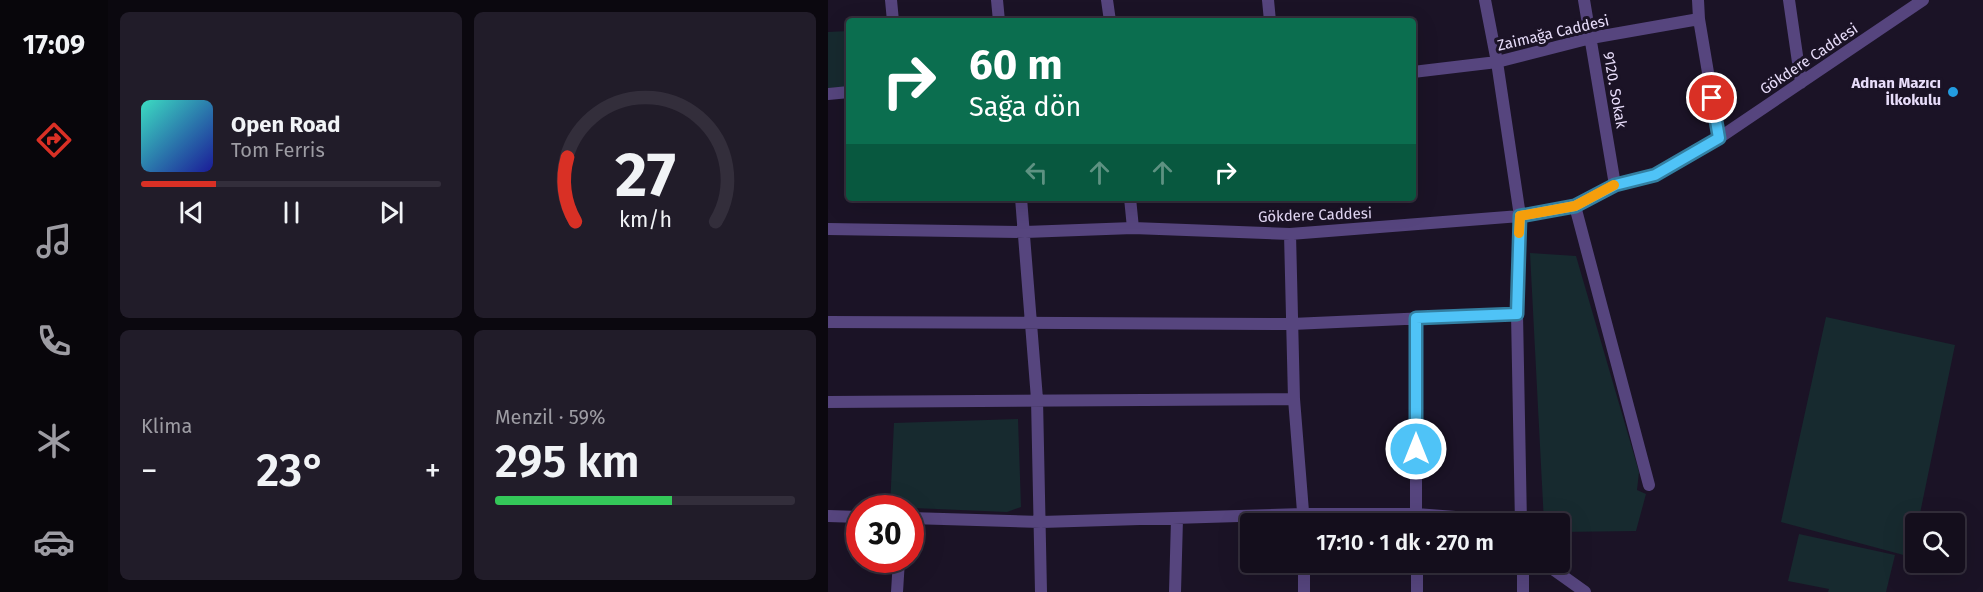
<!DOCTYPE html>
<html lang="tr">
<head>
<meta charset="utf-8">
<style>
	body { margin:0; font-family:"Fira Sans",sans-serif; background:#211c29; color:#f1f3f6; height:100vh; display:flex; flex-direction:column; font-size:22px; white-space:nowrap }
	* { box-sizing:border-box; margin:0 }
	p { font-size:20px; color:#9d9ca3 }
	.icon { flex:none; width:33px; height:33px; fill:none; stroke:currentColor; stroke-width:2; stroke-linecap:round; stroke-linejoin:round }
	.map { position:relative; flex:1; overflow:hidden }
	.side { display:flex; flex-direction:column; gap:12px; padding:12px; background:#0b080f; width:720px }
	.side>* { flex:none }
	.hud { position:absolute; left:18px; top:18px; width:570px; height:183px; border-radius:6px; box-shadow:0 6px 24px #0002,0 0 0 2px #332e3b; background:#0b6e4f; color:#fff; overflow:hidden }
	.buttons { position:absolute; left:1077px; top:513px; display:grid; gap:12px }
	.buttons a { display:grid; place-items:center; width:60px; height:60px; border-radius:6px; background:#140e1c; box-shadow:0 6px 24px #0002,0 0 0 2px #332e3b; font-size:30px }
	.speed { position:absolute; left:18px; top:495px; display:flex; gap:12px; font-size:30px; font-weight:700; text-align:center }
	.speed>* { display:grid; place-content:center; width:78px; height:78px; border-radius:50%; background:#140e1c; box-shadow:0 6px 24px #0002,0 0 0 2px #332e3b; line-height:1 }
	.speed .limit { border:9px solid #d22; background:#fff; color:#111 }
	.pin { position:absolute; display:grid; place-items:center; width:51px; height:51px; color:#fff; margin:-26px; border:3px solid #fff; border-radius:50%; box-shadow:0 2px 6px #0007 }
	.me { position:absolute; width:66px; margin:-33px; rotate:0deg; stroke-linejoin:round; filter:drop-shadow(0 0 4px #0008) }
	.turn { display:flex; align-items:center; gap:21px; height:126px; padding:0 24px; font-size:27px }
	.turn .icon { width:78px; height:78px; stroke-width:2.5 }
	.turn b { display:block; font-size:42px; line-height:51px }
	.lanes { display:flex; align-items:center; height:57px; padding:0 24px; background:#0003; justify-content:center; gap:30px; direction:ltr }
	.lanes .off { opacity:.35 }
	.big { font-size:45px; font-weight:600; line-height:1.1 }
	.side .tile { flex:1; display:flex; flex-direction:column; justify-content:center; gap:9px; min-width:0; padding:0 21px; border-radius:9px; background:#211c29 }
	.side .dial { align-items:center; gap:0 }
	.dial svg { height:156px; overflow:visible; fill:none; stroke:#332e3b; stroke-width:7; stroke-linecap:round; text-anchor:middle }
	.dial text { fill:#f1f3f6; stroke:none }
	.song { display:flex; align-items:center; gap:18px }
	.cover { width:72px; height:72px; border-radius:9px; background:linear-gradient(135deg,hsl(170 70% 55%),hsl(240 70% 35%)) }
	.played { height:6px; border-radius:3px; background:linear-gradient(90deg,#d93025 25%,#332e3b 25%) }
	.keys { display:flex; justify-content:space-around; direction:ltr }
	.heat { display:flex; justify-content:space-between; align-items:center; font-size:33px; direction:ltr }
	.charge { height:9px; border-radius:4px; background:linear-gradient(90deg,#34c759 59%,#332e3b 0) }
	.side .tiles { flex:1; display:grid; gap:12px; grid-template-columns:repeat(2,1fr) }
	.trip { position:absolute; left:412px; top:513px; width:330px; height:60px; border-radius:6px; background:#140e1c; box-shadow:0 6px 24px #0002,0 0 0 2px #332e3b; font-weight:600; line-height:60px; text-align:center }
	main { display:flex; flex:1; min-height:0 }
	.menu { display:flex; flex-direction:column; width:108px; justify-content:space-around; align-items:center; background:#08060b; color:#9d9ca3 }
	.menu .icon { width:42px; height:42px }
	.menu .current { color:#d93025 }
	.menu b { font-size:27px; color:#f1f3f6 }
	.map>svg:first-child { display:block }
</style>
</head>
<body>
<main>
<nav class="menu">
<b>17:09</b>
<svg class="icon current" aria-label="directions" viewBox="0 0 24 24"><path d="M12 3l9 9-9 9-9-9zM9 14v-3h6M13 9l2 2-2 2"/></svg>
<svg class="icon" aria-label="music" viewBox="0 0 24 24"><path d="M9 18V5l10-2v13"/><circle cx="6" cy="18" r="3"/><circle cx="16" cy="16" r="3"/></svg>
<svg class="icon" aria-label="phone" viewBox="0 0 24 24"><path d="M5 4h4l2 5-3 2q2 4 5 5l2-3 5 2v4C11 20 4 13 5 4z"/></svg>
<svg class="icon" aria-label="climate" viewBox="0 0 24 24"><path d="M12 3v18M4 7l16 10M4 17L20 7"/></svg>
<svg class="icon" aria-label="car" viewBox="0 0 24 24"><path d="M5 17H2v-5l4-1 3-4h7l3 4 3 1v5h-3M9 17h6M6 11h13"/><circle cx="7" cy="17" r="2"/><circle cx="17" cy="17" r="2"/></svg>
</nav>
<section class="side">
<div class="tiles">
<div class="tile">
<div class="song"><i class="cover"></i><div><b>Open Road</b><p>Tom Ferris</p></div></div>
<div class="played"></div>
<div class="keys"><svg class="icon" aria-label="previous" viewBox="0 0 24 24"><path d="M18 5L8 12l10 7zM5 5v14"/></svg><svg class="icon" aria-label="pause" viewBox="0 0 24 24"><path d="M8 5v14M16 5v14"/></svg><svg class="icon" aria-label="next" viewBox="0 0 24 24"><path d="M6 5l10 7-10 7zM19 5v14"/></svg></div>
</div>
<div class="tile dial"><svg viewBox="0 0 100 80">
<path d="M14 69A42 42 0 1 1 86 69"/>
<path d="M14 69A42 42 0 0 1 10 36" stroke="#d93025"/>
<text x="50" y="56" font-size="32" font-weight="700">27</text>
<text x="50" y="72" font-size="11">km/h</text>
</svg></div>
<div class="tile"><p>Klima</p>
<div class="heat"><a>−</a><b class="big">23°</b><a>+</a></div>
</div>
<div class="tile"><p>Menzil · 59%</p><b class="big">295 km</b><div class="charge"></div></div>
</div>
</section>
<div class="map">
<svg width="1155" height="592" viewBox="0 0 1155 592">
	<rect width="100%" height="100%" fill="#1b1326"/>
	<path fill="#172a2f" d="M21,31V87L0,88V32Z
		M702,253L748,256L811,472L809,490L818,494L808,531L732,532V524L716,523Z
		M998,317L1127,345L1090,523L1088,524L1083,557L953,522Z
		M190,419L193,507L179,512L62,507L66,423Z
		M971,534L1067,555L1058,592H1000L1001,589L960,581Z"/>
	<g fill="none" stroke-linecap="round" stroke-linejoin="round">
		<path stroke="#56457e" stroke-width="12" d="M63,0L65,21
			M169,0L171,21
			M279,0L282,21
			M440,0L442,21
			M657,0L669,62L692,216L689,314L693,524
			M756,0L787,185
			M870,0L871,19L891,138
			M961,0L973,83
			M585,72L669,62L763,38L871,19
			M0,94L21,92
			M193,198L209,399L213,592
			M302,198L305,228
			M747,206L821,485
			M0,229L197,232L305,228L462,234L692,216L747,206L787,185L827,175L891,138L1095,0
			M462,234L466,399L476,524
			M0,322L464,324L689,314
			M0,402L466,399
			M0,516L32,517
			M82,518L213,522L475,514H588L693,522
			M588,524V318
			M476,562V592
			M589,562V592
			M715,562L757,592
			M69,592L71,560
			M347,592L349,519
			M695,592V562"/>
	</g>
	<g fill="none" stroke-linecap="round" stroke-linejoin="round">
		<g stroke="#337fa1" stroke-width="15">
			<path id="route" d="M588,449V318L689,314L692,216L747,206L787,185L827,175L891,138L884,98"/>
		</g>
		<use href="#route" stroke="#4fc3f7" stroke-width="10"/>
		<path stroke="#f59e0b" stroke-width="10" d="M691,233L692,216L747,206L786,185"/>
	</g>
	<circle fill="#239ce0" stroke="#1b1326" stroke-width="2" cx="1125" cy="92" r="6"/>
	<g text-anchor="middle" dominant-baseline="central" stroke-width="6" stroke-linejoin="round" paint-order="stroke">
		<g font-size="15" fill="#e8ddfa" stroke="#1b1326">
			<text transform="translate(725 33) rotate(-13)">Zaimağa Caddesi</text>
			<text transform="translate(981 59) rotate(-34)">Gökdere Caddesi</text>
			<text transform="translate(787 90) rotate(80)">9120. Sokak</text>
			<text transform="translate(487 215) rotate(-2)">Gökdere Caddesi</text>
		</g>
		<g font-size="15" font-weight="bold" fill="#e8ddfa" stroke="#1b1326" text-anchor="end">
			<text x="1113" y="83">Adnan Mazıcı<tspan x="1113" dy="17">İlkokulu</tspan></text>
		</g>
	</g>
</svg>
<div class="buttons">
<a><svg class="icon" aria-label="search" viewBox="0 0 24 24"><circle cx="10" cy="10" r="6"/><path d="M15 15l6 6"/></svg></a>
</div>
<div class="speed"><div class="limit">30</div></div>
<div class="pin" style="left:884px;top:98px;background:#d93025"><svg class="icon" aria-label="arrive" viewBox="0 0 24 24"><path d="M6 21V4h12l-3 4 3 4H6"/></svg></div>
<svg class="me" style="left:588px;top:449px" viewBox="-20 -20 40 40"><circle r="17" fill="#4fc3f7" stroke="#fff" stroke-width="3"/><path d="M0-11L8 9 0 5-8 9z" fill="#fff"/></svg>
<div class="trip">17:10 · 1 dk · 270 m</div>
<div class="hud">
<div class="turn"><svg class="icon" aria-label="right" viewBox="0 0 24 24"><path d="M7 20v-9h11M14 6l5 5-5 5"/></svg><div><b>60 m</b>Sağa dön</div></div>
<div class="lanes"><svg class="icon off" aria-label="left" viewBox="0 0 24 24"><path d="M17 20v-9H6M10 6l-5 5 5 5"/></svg><svg class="icon off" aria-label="ahead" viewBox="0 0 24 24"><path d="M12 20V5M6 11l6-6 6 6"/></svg><svg class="icon off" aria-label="ahead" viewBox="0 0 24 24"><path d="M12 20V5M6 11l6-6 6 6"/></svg><svg class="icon" aria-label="right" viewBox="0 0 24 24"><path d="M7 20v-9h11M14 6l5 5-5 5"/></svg></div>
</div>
</div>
</main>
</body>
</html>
